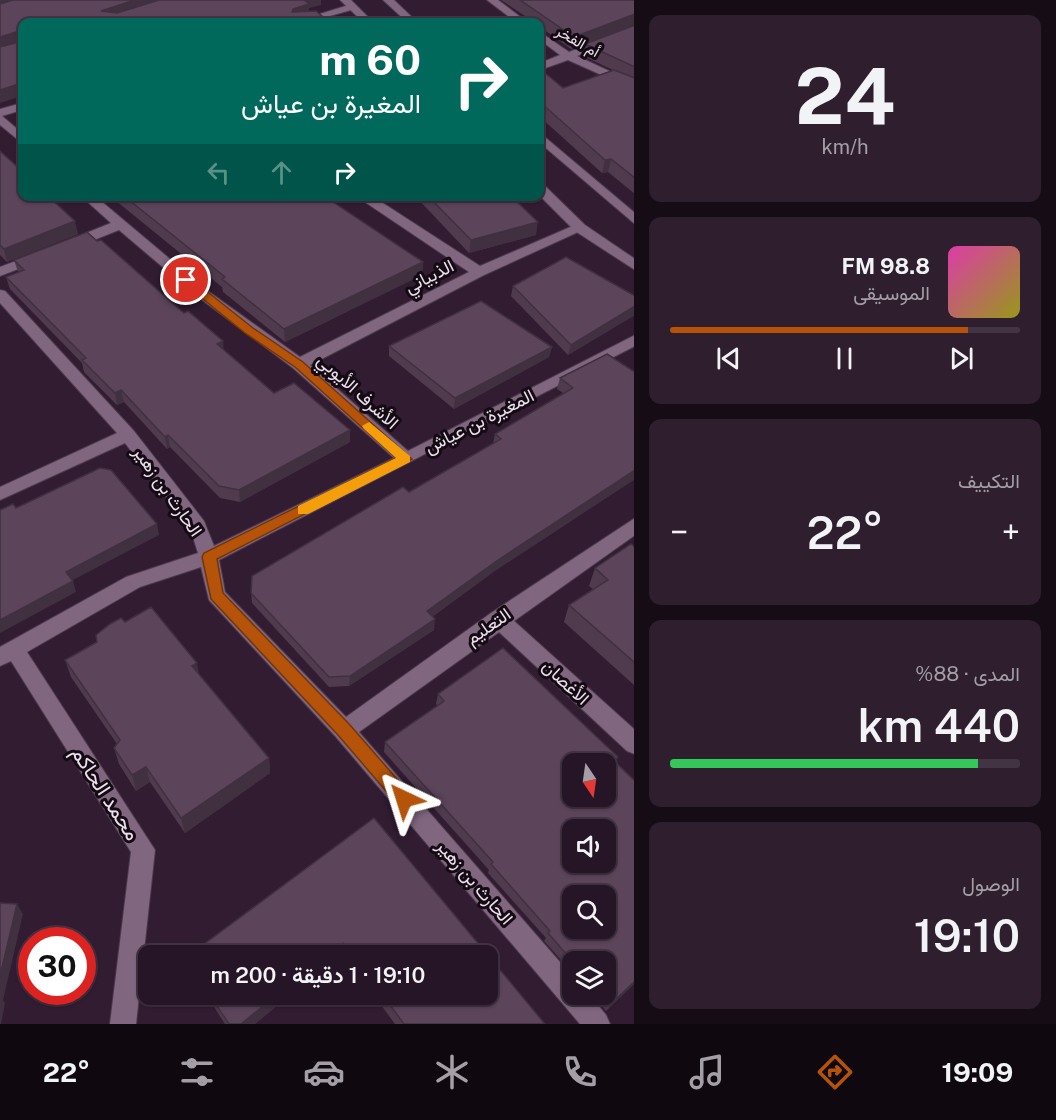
<!DOCTYPE html>
<html lang="ar">
<head>
<meta charset="utf-8">
<style>
	body { margin:0; font-family:"Public Sans",Vazirmatn,sans-serif; background:#2e1e2e; color:#f1f3f6; direction:rtl; height:100vh; display:flex; flex-direction:column; font-size:22px; white-space:nowrap }
	* { box-sizing:border-box; margin:0 }
	p { font-size:20px; color:#a49fa7 }
	.icon { flex:none; width:33px; height:33px; fill:none; stroke:currentColor; stroke-width:2; stroke-linecap:round; stroke-linejoin:round }
	.map { position:relative; flex:1; overflow:hidden; direction:ltr }
	.sheet { display:flex; flex-direction:column; gap:15px; padding:15px; background:#150c15; width:422px }
	.sheet>* { flex:none }
	.guide { position:absolute; left:18px; top:18px; width:526px; height:183px; border-radius:12px; box-shadow:0 2px 4px #0004,0 0 0 2px #423443; direction:rtl; background:#00695c; color:#fff; overflow:hidden }
	.needle { width:39px; rotate:167deg }
	.fabs { position:absolute; left:562px; top:753px; display:grid; gap:12px }
	.fabs a { display:grid; place-items:center; width:54px; height:54px; border-radius:12px; background:#261526; box-shadow:0 2px 4px #0004,0 0 0 2px #423443; font-size:30px }
	.speed { position:absolute; left:18px; top:927px; display:flex; gap:12px; font-size:30px; font-weight:700; text-align:center }
	.speed>* { display:grid; place-content:center; width:78px; height:78px; border-radius:50%; background:#261526; box-shadow:0 2px 4px #0004,0 0 0 2px #423443; line-height:1 }
	.speed .limit { border:9px solid #d22; background:#fff; color:#111 }
	.pin { position:absolute; display:grid; place-items:center; width:51px; height:51px; color:#fff; margin:-26px; border:3px solid #fff; border-radius:50%; box-shadow:0 2px 6px #0007 }
	.me { position:absolute; width:66px; margin:-33px; rotate:319deg; stroke-linejoin:round; filter:drop-shadow(0 0 4px #0008) }
	.turn { display:flex; align-items:center; gap:21px; height:126px; padding:0 24px; font-size:27px }
	.turn .icon { width:78px; height:78px; stroke-width:2.5 }
	.turn b { display:block; font-size:42px; line-height:51px }
	.lanes { display:flex; align-items:center; height:57px; padding:0 24px; background:#0003; justify-content:center; gap:30px; direction:ltr }
	.lanes .off { opacity:.35 }
	.big { font-size:45px; font-weight:600; line-height:1.1 }
	.sheet .tile { flex:1; display:flex; flex-direction:column; justify-content:center; gap:9px; min-width:0; padding:0 21px; border-radius:12px; background:#2e1e2e }
	.sheet .dial { align-items:center; gap:0 }
	.dial b { font-size:78px; line-height:1 }
	.song { display:flex; align-items:center; gap:18px }
	.cover { width:72px; height:72px; border-radius:9px; background:linear-gradient(135deg,hsl(320 70% 55%),hsl(60 70% 35%)) }
	.played { height:6px; border-radius:3px; background:linear-gradient(90deg,#b45309 85%,#423443 85%) }
	.keys { display:flex; justify-content:space-around; direction:ltr }
	.heat { display:flex; justify-content:space-between; align-items:center; font-size:33px; direction:ltr }
	.charge { height:9px; border-radius:4px; background:linear-gradient(90deg,#34c759 88%,#423443 0) }
	.trip { position:absolute; left:138px; top:945px; width:360px; height:60px; border-radius:12px; background:#261526; box-shadow:0 2px 4px #0004,0 0 0 2px #423443; font-weight:600; line-height:60px; text-align:center; direction:rtl }
	.tab-bar { display:flex; height:96px; justify-content:space-around; align-items:center; background:#0f080f; color:#a49fa7 }
	.tab-bar .icon { width:42px; height:42px }
	.tab-bar .active { color:#b45309 }
	.tab-bar b { font-size:27px; color:#f1f3f6 }
	main { display:flex; flex:1; min-height:0 }
	.map>svg:first-child { display:block }
</style>
</head>
<body>
<main>
<section class="sheet">
<div class="tile dial"><b>24</b><p>km/h</p></div>
<div class="tile">
<div class="song"><i class="cover"></i><div><b>98.8 FM</b><p>الموسيقى</p></div></div>
<div class="played"></div>
<div class="keys"><svg class="icon" aria-label="previous" viewBox="0 0 24 24"><path d="M18 5L8 12l10 7zM5 5v14"/></svg><svg class="icon" aria-label="pause" viewBox="0 0 24 24"><path d="M8 5v14M16 5v14"/></svg><svg class="icon" aria-label="next" viewBox="0 0 24 24"><path d="M6 5l10 7-10 7zM19 5v14"/></svg></div>
</div>
<div class="tile"><p>التكييف</p>
<div class="heat"><a>−</a><b class="big">22°</b><a>+</a></div>
</div>
<div class="tile"><p>المدى · 88%</p><b class="big">440 km</b><div class="charge"></div></div>
<div class="tile"><p>الوصول</p><b class="big">19:10</b></div>
</section>
<div class="map">
<svg width="635" height="1024" viewBox="0 0 635 1024">
	<rect width="100%" height="100%" fill="#321c32"/>
	<g fill="none" stroke-linecap="round" stroke-linejoin="round">
		<g stroke="#4c3a4c" stroke-width="2">
			<path id="minor" d="M487,0H498L527,22H516Z
				M352,4L355,5V9L308,22H294Z
				M635,26V33L577,56L635,83V90L568,60L540,70V63L560,55L540,40V32L569,52Z
				M22,103V110L2,116L22,133V143L0,125V109Z
				M81,196H95L208,291L300,357L469,272L356,196H372L480,266L575,225L580,224L587,228L484,275L310,365L408,451L635,335V346L219,560L225,592L346,717L491,613L635,518V535L514,621L635,730V754L627,751L499,632L359,732L573,977V994H589L606,1015L610,1024H580L336,737L209,600L201,567L140,587L27,652L155,850L136,1024H110L131,852L11,661L0,666V647L126,577L198,553L190,528L125,443L0,500V487L117,433L0,303V290L5,291L134,431L204,521L214,546L394,458L293,368L198,297L119,230L74,248H64V242L111,223Z
				M37,253L44,257L42,260L0,276V267Z"/>
		</g>
		<g stroke="#4c3a4c" stroke-width="2">
			<path id="tertiary" d="M340,0H351L373,22H363Z
				M383,0H394L417,22H407Z
				M540,133L635,213V224L540,143Z
				M540,185L545,186L585,225L635,259V270L575,231L540,196Z"/>
		</g>
		<use href="#minor" fill="#80667f" fill-rule="evenodd"/>
		<use href="#tertiary" fill="#80667f" fill-rule="evenodd"/>
	</g>
	<path fill="#4f3a4e" d="M501,0H635V25L571,49L540,27V22H534Z
		M635,25V194L608,172L602,173L540,117V74L563,88L613,70L583,56L585,44Z
		M0,151L78,234L7,262L0,255Z
		M110,196H324L423,262L422,275L285,342L223,292L222,287Z
		M415,196H511L536,235L469,253Z
		M14,260L224,350L274,393L350,442L240,502L220,498L170,447L167,449L124,402L117,405L84,372L82,363L10,289L6,277L18,272Z
		M513,286L635,296V315L568,355L511,296Z
		M389,346L552,347L549,357L454,409L389,356Z
		M635,370V479L496,570L432,617L434,630L349,686L329,687L252,603L251,593L409,492L493,444L495,434L563,393L557,389L560,378L633,371Z
		M635,547V686L564,622L569,605L593,589L589,586L595,568Z
		M125,622L199,674L269,758L270,773L185,833L150,782L136,791L119,764L114,748L117,744L71,677L65,660L97,642Z
		M438,694L616,762L635,781V983L606,1011L592,994H606L573,962V973L544,941L546,938L488,873L489,870L384,752L385,742L438,706L436,704Z
		M374,818L545,1024H395L373,994H488V956H345L343,953L340,956Z
		M206,994H291L255,1024H225Z"/>
	<path fill="#403040" d="M0,0H21L0,6Z
		M135,0H170L103,22L101,11Z
		M303,0H321V5L309,8V15L292,12L293,9Z
		M635,14V25L571,49L574,37Z
		M19,31L21,43L0,49V37Z
		M22,83V96L0,103V90Z
		M611,159L608,172L602,173L605,160Z
		M75,221L78,234L7,262L4,249Z
		M538,222L536,235L469,253L471,240Z
		M423,262L422,275L285,342L284,329Z
		M635,306V315L568,355L571,345Z
		M223,341L224,353L217,344Z
		M552,347L549,357L454,409L455,398Z
		M121,390L124,402L117,405L115,393Z
		M350,430V442L240,502L239,490Z
		M168,435L170,447L167,449L165,437Z
		M635,470V479L496,570L425,622L427,611L498,560Z
		M157,524L159,535L69,582L66,572Z
		M73,581L76,592L0,633V620Z
		M435,619L434,630L349,686L350,676Z
		M197,663L200,679L192,666Z
		M269,758L270,773L185,833L181,818Z
		M146,767L150,782L136,791L132,775Z
		M17,904L23,914L3,1000L5,1003L1,1024H0V976Z
		M343,943V953L340,956H327Z
		M635,981V983L606,1011L611,1004Z
		M278,994H291L255,1024H241Z"/>
	<path fill="#5c445b" stroke="#403040" stroke-width="1.5" fill-rule="evenodd" d="M13,0H135L101,11L117,13L159,0H304L309,4L293,9L292,12L316,11L329,22H22V83L0,90V47L20,42L22,34L19,31L0,37V4Z
		M520,0H635V14L574,37Z
		M635,25V67L585,44Z
		M614,70L635,78V178L611,159L605,160L540,102V74L545,73L563,88Z
		M0,151L22,171V196H48L75,221L4,249L0,245Z
		M124,196H324L423,262L284,329L222,279L225,277Z
		M428,196H511L538,222L471,240Z
		M87,232L97,241L101,240L184,313L188,311L223,341L217,344L274,393L294,383L350,430L239,490L219,486L168,435L165,437L121,390L115,393L82,360L86,358L6,277L24,270L14,260Z
		M566,257L635,296V306L571,345L513,286Z
		M481,301L552,347L455,398L389,346Z
		M607,354L633,371L635,370V470L498,560L427,611L435,619L350,676L329,677L251,593L252,576L403,487L409,492L501,439L495,434L573,388L560,378Z
		M100,468L111,470L157,524L66,572L73,581L0,620V510L13,504L16,508Z
		M631,544L635,547V663L569,605L608,580L595,568Z
		M151,607L197,663L192,666L269,758L181,818L146,767L132,775L114,748L120,740L65,660L97,642L96,635L110,624L121,618L125,622Z
		M503,648L618,757L614,761L635,781V981L611,1004L603,994H606V962H573L548,933L550,931L491,864L493,862L385,742L444,701L438,694ZM573,764H606V796H573ZM573,830H606V862H573ZM573,896H606V928H573Z
		M374,818L545,1024H404L382,994H488V956H353L343,943L327,956H188Z
		M0,903L17,904L0,976Z
		M209,994H278L241,1024H229Z"/>
	<path fill="#b45309" stroke="#753606" stroke-width="1.5" d="M182,278H190L253,328L303,362L412,459L217,559L223,593L350,725L410,794L412,799L410,805L404,807L398,805L338,735L211,599L202,557L204,553L396,458L295,367L245,333L182,282Z"/>
	<path fill="#f59e0b" d="M369,422L410,456V462L308,514H298V506L396,458L364,429L362,426Z"/>
	<g text-anchor="middle" dominant-baseline="central" stroke-width="6" stroke-linejoin="round" paint-order="stroke">
		<g font-size="15" fill="#eee0ee" stroke="#140b14">
			<text transform="translate(578 41) rotate(30)">أم الفخر</text>
		</g>
		<g font-size="18" fill="#eee0ee" stroke="#140b14">
			<text transform="translate(429 276) rotate(-27)">الذبياني</text>
			<text transform="translate(358 391) rotate(42)">الأشرف الأيوبي</text>
			<text transform="translate(479 421) rotate(-27)">المغيرة بن عياش</text>
			<text transform="translate(168 491) rotate(55)">الحارث بن زهير</text>
			<text transform="translate(488 626) rotate(-35)">التعليم</text>
			<text transform="translate(566 682) rotate(43)">الأغصان</text>
			<text transform="translate(475 882) rotate(49)">الحارث بن زهير</text>
		</g>
		<g font-size="21" fill="#eee0ee" stroke="#140b14">
			<text transform="translate(106 793) rotate(57)">محمد الحاكم</text>
		</g>
	</g>
</svg>
<div class="fabs">
<a><svg class="needle" viewBox="-14 -14 28 28"><path d="M0-13l5 13h-10z" fill="#e53935"/><path d="M0 13l5-13h-10z" fill="#a49fa7"/></svg></a>
<a><svg class="icon" aria-label="sound" viewBox="0 0 24 24"><path d="M4 9h4l5-4v14l-5-4H4zM17 9q2 3 0 6"/></svg></a>
<a><svg class="icon" aria-label="search" viewBox="0 0 24 24"><circle cx="10" cy="10" r="6"/><path d="M15 15l6 6"/></svg></a>
<a><svg class="icon" aria-label="layers" viewBox="0 0 24 24"><path d="M12 4l9 5-9 5-9-5zM3 14l9 5 9-5"/></svg></a>
</div>
<div class="speed"><div class="limit">30</div></div>
<div class="pin" style="left:186px;top:280px;background:#d93025"><svg class="icon" aria-label="arrive" viewBox="0 0 24 24"><path d="M6 21V4h12l-3 4 3 4H6"/></svg></div>
<svg class="me" style="left:404px;top:799px" viewBox="-20 -20 40 40"><path d="M0-17L14 15 0 8-14 15z" fill="#b45309" stroke="#fff" stroke-width="4"/></svg>
<div class="trip">19:10 · 1 دقيقة · 200 m</div>
<div class="guide">
<div class="turn"><svg class="icon" aria-label="right" viewBox="0 0 24 24"><path d="M7 20v-9h11M14 6l5 5-5 5"/></svg><div><b>60 m</b>المغيرة بن عياش</div></div>
<div class="lanes"><svg class="icon off" aria-label="left" viewBox="0 0 24 24"><path d="M17 20v-9H6M10 6l-5 5 5 5"/></svg><svg class="icon off" aria-label="ahead" viewBox="0 0 24 24"><path d="M12 20V5M6 11l6-6 6 6"/></svg><svg class="icon" aria-label="right" viewBox="0 0 24 24"><path d="M7 20v-9h11M14 6l5 5-5 5"/></svg></div>
</div>
</div>
</main>
<nav class="tab-bar">
<b>19:09</b>
<svg class="icon active" aria-label="directions" viewBox="0 0 24 24"><path d="M12 3l9 9-9 9-9-9zM9 14v-3h6M13 9l2 2-2 2"/></svg>
<svg class="icon" aria-label="music" viewBox="0 0 24 24"><path d="M9 18V5l10-2v13"/><circle cx="6" cy="18" r="3"/><circle cx="16" cy="16" r="3"/></svg>
<svg class="icon" aria-label="phone" viewBox="0 0 24 24"><path d="M5 4h4l2 5-3 2q2 4 5 5l2-3 5 2v4C11 20 4 13 5 4z"/></svg>
<svg class="icon" aria-label="climate" viewBox="0 0 24 24"><path d="M12 3v18M4 7l16 10M4 17L20 7"/></svg>
<svg class="icon" aria-label="car" viewBox="0 0 24 24"><path d="M5 17H2v-5l4-1 3-4h7l3 4 3 1v5h-3M9 17h6M6 11h13"/><circle cx="7" cy="17" r="2"/><circle cx="17" cy="17" r="2"/></svg>
<svg class="icon" aria-label="filters" viewBox="0 0 24 24"><path d="M4 7h16M4 17h16"/><circle cx="9" cy="7" r="2"/><circle cx="15" cy="17" r="2"/></svg>
<b>22°</b>
</nav>
</body>
</html>
